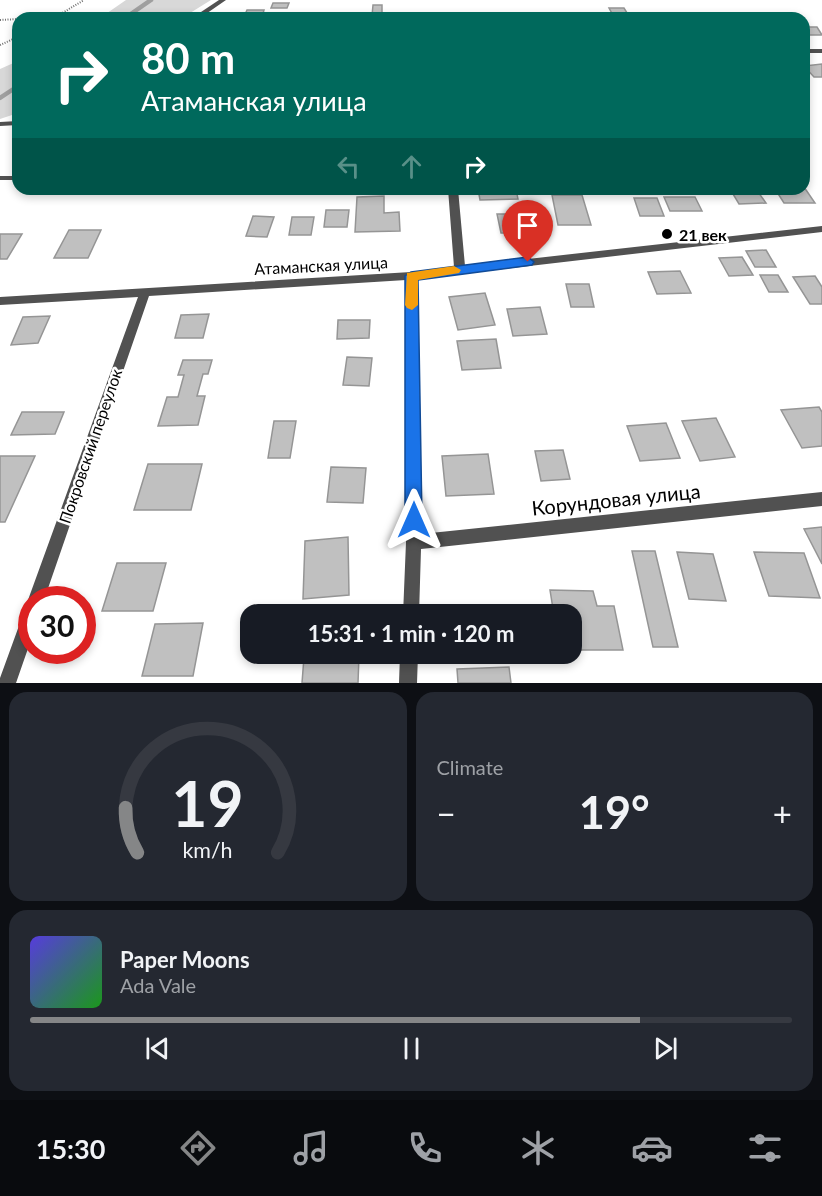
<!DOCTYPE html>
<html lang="en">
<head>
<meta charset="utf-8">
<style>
	body { margin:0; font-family:Lato,sans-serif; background:#242831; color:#f1f3f6; height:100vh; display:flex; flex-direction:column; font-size:22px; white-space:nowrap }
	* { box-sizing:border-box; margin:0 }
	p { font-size:20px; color:#9ea1a6 }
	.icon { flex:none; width:33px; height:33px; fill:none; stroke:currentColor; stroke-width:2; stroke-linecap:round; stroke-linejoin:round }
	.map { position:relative; height:683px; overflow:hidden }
	.panel { display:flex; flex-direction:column; gap:9px; padding:9px; background:#0d0f14; flex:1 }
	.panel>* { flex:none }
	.guide { position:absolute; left:12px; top:12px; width:798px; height:183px; border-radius:18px; box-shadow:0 3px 9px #0003; background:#00695c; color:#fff; overflow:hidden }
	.speed { position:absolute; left:18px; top:586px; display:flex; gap:12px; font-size:30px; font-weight:700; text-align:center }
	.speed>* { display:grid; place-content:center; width:78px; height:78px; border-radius:50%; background:#171b24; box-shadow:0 3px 9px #0003; line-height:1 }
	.speed .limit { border:9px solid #d22; background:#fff; color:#111 }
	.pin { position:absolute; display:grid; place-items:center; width:51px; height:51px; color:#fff; margin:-62px -26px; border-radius:50% 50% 50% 0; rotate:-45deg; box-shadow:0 0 6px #0007 }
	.pin .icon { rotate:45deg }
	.me { position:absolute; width:66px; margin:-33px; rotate:0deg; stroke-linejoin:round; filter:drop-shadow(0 0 4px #0008) }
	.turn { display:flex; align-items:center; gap:21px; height:126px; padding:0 30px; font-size:27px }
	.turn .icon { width:78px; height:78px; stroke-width:2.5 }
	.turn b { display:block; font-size:42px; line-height:51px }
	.lanes { display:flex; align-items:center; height:57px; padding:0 30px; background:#0003; justify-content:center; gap:30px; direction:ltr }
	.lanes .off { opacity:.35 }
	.big { font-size:45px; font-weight:700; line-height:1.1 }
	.panel .widget { flex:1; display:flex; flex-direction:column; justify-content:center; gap:9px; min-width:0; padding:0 21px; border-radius:18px; background:#242831 }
	.panel .dial { align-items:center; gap:0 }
	.dial svg { height:156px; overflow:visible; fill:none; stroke:#363941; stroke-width:7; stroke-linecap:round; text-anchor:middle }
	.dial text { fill:#f1f3f6; stroke:none }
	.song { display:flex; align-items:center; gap:18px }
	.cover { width:72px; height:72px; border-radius:9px; background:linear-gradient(135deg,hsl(250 70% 55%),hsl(120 70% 35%)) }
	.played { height:6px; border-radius:3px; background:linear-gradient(90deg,#858687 80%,#363941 80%) }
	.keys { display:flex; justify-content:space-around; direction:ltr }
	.heat { display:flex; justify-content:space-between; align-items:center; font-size:33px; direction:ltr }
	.panel .tiles { flex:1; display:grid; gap:9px; grid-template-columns:1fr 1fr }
	.widget:last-child { grid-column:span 2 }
	.trip { position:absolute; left:240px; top:604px; width:342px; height:60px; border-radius:18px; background:#171b24; box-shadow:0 3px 9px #0003; font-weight:700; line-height:60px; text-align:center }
	.tab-bar { display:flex; height:96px; justify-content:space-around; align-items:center; background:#090b0e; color:#9ea1a6 }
	.tab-bar .icon { width:42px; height:42px }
	.tab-bar .on { color:#858687 }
	.tab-bar b { font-size:27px; color:#f1f3f6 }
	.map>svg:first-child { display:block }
</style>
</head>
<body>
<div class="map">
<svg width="822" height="683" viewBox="0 0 822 683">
	<rect width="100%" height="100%" fill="#fff"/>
	<path fill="#d8d8d8" d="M126,0H211L182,18H100Z
		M18,61V113L0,119V69Z"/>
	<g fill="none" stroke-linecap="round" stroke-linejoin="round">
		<path stroke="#9f9f9f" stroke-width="4.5" d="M125,18L151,0
			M0,98L18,86"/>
	</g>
	<path fill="#c0c0c0" stroke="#959595" stroke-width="1.5" d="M273,3H289L287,8H271Z
		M373,5H382V16H372Z
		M609,8H624L629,16L614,17Z
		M247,10H264L262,17H244Z
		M804,27H817L822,35H804Z
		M822,64V77H814L804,66Z
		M804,187L815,203H784L775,189H804Z
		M478,189H516L518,199L480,200Z
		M730,189H756L766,203L739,204Z
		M552,195H582L591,225H558Z
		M384,196V213L399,212L400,231L355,232L357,197Z
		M664,197H695L702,211H670Z
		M634,198H657L664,216H640Z
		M326,210H349L347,227H324Z
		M497,214H525L529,233H501Z
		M253,216L274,217L267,237L246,236Z
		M292,217H314L311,235H289Z
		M69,230H101L88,258H54Z
		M0,234H22L7,259H0Z
		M766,250L776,267H755L746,251Z
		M742,257L753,275L729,276L719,258Z
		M680,271L691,293L657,294L648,272Z
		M760,275H778L788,292H769Z
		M815,276L822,287V304H810L793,277Z
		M566,284H589L594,307H571Z
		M485,293L495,325L458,330L449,297Z
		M540,307L547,334L513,336L507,309Z
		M209,314L203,338H175L181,315Z
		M50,316L38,343L11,345L23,317Z
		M338,320H370L369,338L337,339Z
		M496,339L501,368L462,370L457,341Z
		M347,357L372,358L369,386L343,385Z
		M183,360H212L208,374H203L197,396H205L198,425L158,426L167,397H178L184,375H178Z
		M819,407L822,412V446L802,448L781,410Z
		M22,412H64L55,434L11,435Z
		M716,418L735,457L700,461L682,421Z
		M274,421H296L290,458H268Z
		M666,423L680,458L640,461L627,426Z
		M563,450L570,479L541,481L535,451Z
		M488,454L494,494L446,496L442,456Z
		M0,456H35L5,522H0Z
		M148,464H202L191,510H134Z
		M331,467L366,468L363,503L327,502Z
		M822,527V564L804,529Z
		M348,537L349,595L303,599L305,541Z
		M632,551H655L678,647H653Z
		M677,552L713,554L726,601L689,599Z
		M754,552L804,553L820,598L769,596Z
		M117,563H166L153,611H102Z
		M550,590L593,591L597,606H614L623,650H572V615H554Z
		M203,623L193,676H142L155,624Z
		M359,655L358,683H302L304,657Z
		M509,667L511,683H458L457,669Z"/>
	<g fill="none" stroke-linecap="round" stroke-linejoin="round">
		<path stroke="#737373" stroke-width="2" stroke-dasharray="1 1.5" stroke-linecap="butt" d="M28,18H46
			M54,18L84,0
			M0,20L18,19
			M0,45L18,37"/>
		<path fill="#515151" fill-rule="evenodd" d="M18,121V125L0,126V122Z
			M0,176H18V180H0Z"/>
		<path fill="#515151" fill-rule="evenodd" d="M219,0H226L200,18H192Z
			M804,49H822V53H804Z
			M448,189H458L465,266L822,226V232L417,279L421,534L822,492V506L421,549L419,615H403L406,542V280L149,296L44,600H32V637L16,683H0V678L24,612L26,606L30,605L28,600L138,297L0,305V297L411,272L454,267Z
			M400,654H418L417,683H399Z"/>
	</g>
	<path fill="#1a73e8" stroke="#114b97" stroke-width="1.5" d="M528,257L534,262L532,265L418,280L422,520L420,526L414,528L408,526L405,520V276L411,272Z"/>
	<path fill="#f59e0b" d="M454,266L461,270L459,273L418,280V305L412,310L407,308L405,305L407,273Z"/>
	<circle fill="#000" stroke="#fff" stroke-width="2" cx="667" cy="234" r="6"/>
	<g text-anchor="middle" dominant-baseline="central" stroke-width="5" stroke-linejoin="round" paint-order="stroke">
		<g font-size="16" font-weight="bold" fill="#000" stroke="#fff" text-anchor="start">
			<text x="679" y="234">21 век</text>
		</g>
		<g font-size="16" fill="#000" stroke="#fff">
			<text transform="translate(321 265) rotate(-3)">Атаманская улица</text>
			<text transform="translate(90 446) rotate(-71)">Покровский переулок</text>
		</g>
		<g font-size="20" fill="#000" stroke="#fff">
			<text transform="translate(616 499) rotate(-6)">Корундовая улица</text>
		</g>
	</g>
</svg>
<div class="speed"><div class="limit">30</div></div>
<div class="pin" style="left:528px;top:262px;background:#d93025"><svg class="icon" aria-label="arrive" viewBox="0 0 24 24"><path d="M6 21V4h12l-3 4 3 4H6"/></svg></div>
<svg class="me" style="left:414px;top:520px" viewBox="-20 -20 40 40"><path d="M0-17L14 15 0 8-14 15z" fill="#1a73e8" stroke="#fff" stroke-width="4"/></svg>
<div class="trip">15:31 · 1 min · 120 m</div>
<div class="guide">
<div class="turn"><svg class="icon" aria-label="right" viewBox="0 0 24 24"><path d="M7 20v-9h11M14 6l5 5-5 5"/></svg><div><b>80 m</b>Атаманская улица</div></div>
<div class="lanes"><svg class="icon off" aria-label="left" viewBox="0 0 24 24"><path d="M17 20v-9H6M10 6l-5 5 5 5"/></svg><svg class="icon off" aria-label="ahead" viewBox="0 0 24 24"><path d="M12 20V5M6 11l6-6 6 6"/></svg><svg class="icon" aria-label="right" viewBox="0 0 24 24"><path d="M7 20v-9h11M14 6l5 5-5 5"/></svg></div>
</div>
</div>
<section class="panel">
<div class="tiles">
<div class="widget dial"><svg viewBox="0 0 100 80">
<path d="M14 69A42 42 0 1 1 86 69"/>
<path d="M14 69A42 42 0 0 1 8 46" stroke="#858687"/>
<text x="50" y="56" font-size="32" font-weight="700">19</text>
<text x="50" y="72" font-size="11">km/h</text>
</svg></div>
<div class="widget"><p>Climate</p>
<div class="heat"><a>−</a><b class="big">19°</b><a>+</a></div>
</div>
<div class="widget">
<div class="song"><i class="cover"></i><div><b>Paper Moons</b><p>Ada Vale</p></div></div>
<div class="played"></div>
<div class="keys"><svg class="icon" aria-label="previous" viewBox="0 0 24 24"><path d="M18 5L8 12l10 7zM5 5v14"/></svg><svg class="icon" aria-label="pause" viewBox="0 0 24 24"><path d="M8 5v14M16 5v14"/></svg><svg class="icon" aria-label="next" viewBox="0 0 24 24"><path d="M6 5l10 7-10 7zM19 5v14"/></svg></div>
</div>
</div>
</section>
<nav class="tab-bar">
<b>15:30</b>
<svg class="icon on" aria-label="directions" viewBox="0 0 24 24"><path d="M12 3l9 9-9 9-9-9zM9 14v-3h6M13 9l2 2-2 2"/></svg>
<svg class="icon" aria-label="music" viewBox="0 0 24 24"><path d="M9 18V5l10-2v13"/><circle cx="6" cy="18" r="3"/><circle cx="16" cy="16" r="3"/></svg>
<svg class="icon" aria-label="phone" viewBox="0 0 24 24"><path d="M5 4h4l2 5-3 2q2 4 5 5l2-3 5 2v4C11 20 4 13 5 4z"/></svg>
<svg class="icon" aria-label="climate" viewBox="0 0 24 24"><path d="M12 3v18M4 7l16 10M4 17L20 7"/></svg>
<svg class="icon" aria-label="car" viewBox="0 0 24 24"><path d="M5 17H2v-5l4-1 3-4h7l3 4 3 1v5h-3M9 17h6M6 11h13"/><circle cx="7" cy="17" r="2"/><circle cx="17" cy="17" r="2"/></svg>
<svg class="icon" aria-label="filters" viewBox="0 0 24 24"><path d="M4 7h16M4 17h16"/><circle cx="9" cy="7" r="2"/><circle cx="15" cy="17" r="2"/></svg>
</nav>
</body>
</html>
